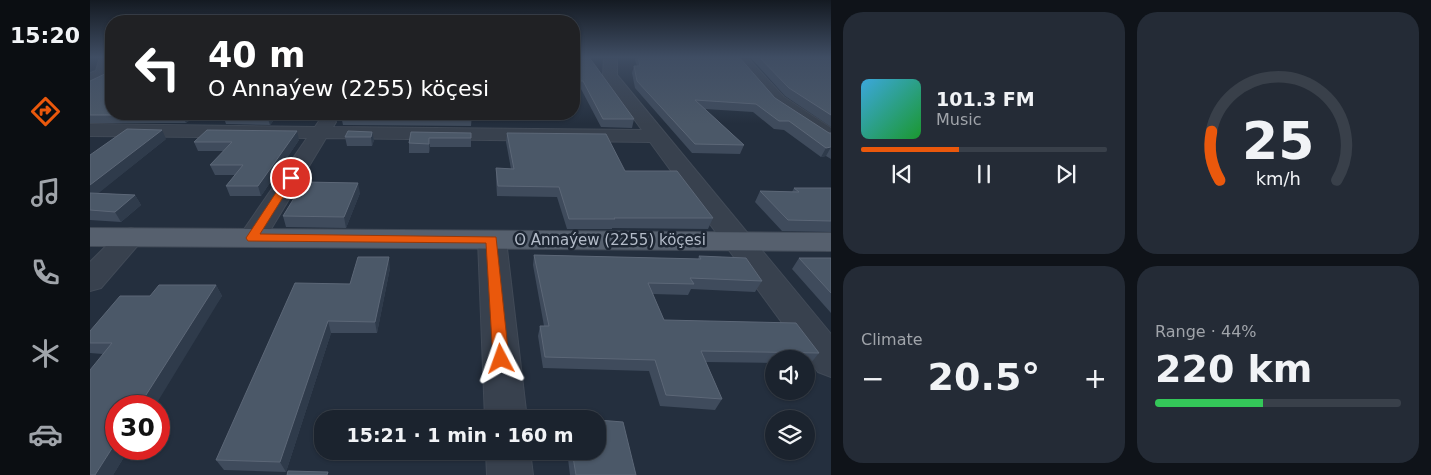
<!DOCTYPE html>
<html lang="en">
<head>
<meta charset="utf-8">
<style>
	body { margin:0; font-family:"DejaVu Sans",sans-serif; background:#242b36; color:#f1f3f6; height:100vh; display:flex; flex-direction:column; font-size:19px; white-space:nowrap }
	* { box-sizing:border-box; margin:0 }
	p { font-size:16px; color:#a0a4aa }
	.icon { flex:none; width:28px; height:28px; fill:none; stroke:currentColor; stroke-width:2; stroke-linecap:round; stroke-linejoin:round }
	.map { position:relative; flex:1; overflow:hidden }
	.details { display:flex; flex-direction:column; gap:12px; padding:12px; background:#0f1319; width:600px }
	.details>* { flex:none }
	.hud { position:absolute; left:15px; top:15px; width:475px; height:105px; border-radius:20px; box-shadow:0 1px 4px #0004,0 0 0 1px #39404a; background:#202124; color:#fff; overflow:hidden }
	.fabs { position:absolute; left:675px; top:350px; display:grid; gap:10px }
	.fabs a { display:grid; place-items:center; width:50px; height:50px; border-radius:50%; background:#1b232e; box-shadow:0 1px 4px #0004,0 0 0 1px #39404a; font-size:25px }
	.speed { position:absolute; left:15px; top:395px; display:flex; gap:10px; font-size:25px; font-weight:700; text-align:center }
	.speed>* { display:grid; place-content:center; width:65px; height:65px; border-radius:50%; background:#1b232e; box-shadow:0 1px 4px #0004,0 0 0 1px #39404a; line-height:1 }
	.speed .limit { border:8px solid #d22; background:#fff; color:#111 }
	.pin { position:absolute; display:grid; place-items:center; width:42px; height:42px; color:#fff; margin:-21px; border:2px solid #fff; border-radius:50%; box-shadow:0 1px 5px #0007 }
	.me { position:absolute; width:55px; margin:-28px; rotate:356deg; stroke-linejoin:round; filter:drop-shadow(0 0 4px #0008) }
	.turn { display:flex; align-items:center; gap:18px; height:105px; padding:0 20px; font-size:22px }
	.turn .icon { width:65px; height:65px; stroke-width:2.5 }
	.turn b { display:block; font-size:35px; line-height:42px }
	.big { font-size:38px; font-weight:800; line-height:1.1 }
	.details .tile { flex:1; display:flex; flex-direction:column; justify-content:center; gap:8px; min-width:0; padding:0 18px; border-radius:20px; background:#242b36 }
	.details .dial { align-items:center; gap:0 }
	.dial svg { height:130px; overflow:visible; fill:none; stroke:#39404a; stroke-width:7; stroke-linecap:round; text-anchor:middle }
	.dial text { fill:#f1f3f6; stroke:none }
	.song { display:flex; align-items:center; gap:15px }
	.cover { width:60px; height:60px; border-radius:8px; background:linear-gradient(135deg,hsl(200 70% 55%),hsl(130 70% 35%)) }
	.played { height:5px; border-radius:2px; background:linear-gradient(90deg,#ea580c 40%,#39404a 40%) }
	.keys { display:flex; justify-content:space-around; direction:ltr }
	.heat { display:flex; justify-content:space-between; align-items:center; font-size:28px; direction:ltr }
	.charge { height:8px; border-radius:4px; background:linear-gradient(90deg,#34c759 44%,#39404a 0) }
	.details .tiles { flex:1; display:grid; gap:12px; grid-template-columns:repeat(2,1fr) }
	.trip { position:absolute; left:224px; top:410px; width:292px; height:50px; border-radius:20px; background:#1b232e; box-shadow:0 1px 4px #0004,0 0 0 1px #39404a; font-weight:800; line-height:50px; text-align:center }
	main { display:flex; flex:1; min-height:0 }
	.tabs { display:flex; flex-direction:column; width:90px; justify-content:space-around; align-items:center; background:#0b0e12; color:#a0a4aa }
	.tabs .icon { width:35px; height:35px }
	.tabs .current { color:#ea580c }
	.tabs b { font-size:22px; color:#f1f3f6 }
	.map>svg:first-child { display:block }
</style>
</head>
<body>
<main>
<nav class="tabs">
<b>15:20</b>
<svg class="icon current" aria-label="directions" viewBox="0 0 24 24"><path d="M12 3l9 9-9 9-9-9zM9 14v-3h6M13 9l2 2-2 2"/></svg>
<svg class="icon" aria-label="music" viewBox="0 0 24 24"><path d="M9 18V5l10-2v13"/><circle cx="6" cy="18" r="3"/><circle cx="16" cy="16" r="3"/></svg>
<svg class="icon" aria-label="phone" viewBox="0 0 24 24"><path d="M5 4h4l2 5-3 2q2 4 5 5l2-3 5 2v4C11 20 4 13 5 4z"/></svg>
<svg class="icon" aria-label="climate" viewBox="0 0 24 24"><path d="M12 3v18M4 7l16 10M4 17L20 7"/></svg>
<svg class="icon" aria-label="car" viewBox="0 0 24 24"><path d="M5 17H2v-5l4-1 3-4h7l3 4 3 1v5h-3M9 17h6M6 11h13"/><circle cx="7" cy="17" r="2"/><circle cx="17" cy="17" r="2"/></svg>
</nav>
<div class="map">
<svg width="741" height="475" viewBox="0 0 741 475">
	<rect width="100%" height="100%" fill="#242f3e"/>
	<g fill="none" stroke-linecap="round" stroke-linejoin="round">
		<g stroke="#414a57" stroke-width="2">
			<path id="minor" d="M10,57H21C21,73 15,80 0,83V73L6,71Z
				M514,57H527V75L741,334V377L728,372L560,142L236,138L172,244L162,247L152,244L148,238L217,138L0,136V124L225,127L231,118L237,117L243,118L246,122L243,127L552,130L513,76Z
				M643,57H657L694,97L741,128V142L734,140L682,105Z
				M41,228L51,231L55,237L11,288L0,291V262L31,231Z
				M402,231L412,234L416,240L437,419H395L388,240L392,234Z
				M396,451H440L443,475H397Z"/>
		</g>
		<g stroke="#414a57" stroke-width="2">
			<path id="major" d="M0,228L741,233V251L0,246Z"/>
		</g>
		<use href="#minor" fill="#38414e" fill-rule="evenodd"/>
		<use href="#major" fill="#56606e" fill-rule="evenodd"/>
	</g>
	<path fill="#3f4b5c" d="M484,57L544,119L542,128L511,127L491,89H484Z
		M544,57H649L685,98L739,133H741V159L736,156L731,157L694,130L684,129L663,112L615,109L654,145L650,154L602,153L545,88L542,73L544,66H547Z
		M660,57H741V127L695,96Z
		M0,81L21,114H108L96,123H0Z
		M135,114H189L180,125L136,124L133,115Z
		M382,114L381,126L253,125L251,116Z
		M282,132L284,140L282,146H257L255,137Z
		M321,132L381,133V147H340L339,153H319V143Z
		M417,133L535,171L623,218L618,229L522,228V229H477L467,197L407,196L406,178V168L421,169L416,142Z
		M76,139L8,193L45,195L51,205L31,222L0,220V155Z
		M209,140L171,196H140L136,186L145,175H125L120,165L134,151H108L104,142Z
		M704,188H741V232L692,231L665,202L670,191L702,192Z
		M270,193L256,228L196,227L193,216Z
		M444,255L608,259L609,256L672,281L665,292L601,289L598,295L563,294L574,320L729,353L720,364H716V359H684V363L616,362L632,399L625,410L570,406L559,371L453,368L448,336L450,326H454L443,265Z
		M709,258H741V313L702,269Z
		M300,268L287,333H241L196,472L134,470L126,460L260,284Z
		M126,285L132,296L26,449H39L23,475L13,354L0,353V331L60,296Z
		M477,451H508L546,475H480Z"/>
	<path fill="#2f3b4b" d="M94,114H108L96,123L92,115Z
		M179,114H189L180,125L177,116Z
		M72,130L76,139L0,200V185Z
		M207,131L209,140L171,196L168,186Z
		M282,132L284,140L282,146L281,137Z
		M339,138L340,147L339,153Z
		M741,147L736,156L731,157L736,148Z
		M268,183L270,193L256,228L254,217Z
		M45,195L51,205L31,222L25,212Z
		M299,257L300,268L287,333L285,322Z
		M126,285L132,296L65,406H49Z
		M238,321L241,333L196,472L190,462Z
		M26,442V449H39L23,475H5Z"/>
	<path fill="#4b5868" stroke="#5c6777" d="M484,57H499L544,119H513L493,81H484Z
		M548,57H649L685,98L739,133H741V147L736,148L699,121H689L666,104L605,100L654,145L605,144L547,81L544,66H550Z
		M669,57H741V115L699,88Z
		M21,71V114H94L92,115H0V81Z
		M135,114H179L177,116L133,115Z
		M252,114H381V118L251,116Z
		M37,129L72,130L0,185V155Z
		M117,130L207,131L168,186H136L153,165H120L142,142H104Z
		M258,131L282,132L281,137H255Z
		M321,132L381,133V138H339V144L319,143Z
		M417,133L516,134L535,171H587L623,218H524L525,219H479L469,187L408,186L406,168L424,169Z
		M214,182L268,183L254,217L193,216Z
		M704,188H741V221L698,220L670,191L709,192Z
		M0,193L45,195L25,212L0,210Z
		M444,255L611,259L609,256L656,258L672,281L600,278L604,284L558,283L574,320L706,323L729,353L611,351L632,399L576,395L565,360L455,357L450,326H459Z
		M268,257H299L285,322L238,321L190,462L126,460L205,283L260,284Z
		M709,258H741V293Z
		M69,285H126L49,406H26V442L5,475H0V370L22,343H0V331L30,296H60Z
		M508,420L533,422L546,475H486L482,451H508Z
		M198,471L238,472L237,475H197Z"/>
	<linearGradient id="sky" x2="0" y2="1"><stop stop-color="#141a22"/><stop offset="0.46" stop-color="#3f4d63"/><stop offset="1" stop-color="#3f4d63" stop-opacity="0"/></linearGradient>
	<rect width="741" height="124" fill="url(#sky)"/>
	<path fill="#ea580c" stroke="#983908" d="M201,175L205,178L170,234L406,237L419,359L417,364L411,366L406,364L403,359L396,243L158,241L156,238L197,176Z"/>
	<g text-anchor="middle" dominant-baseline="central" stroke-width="5" stroke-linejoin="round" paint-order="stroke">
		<g font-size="15" fill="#b4bcc9" stroke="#1d2633">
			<text x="520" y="240">O Annaýew (2255) köçesi</text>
		</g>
	</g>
</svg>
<div class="fabs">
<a><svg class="icon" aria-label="sound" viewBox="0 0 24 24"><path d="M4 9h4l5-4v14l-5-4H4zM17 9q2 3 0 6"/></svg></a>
<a><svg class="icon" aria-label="layers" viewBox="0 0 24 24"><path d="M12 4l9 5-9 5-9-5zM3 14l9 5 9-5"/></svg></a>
</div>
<div class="speed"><div class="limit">30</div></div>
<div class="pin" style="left:201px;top:178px;background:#d93025"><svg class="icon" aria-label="arrive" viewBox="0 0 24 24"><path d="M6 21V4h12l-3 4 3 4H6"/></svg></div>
<svg class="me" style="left:411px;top:359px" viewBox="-20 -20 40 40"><path d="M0-17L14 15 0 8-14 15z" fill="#ea580c" stroke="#fff" stroke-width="4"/></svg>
<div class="trip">15:21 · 1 min · 160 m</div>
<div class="hud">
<div class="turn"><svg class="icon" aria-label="left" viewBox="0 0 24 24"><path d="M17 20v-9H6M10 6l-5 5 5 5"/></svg><div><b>40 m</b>O Annaýew (2255) köçesi</div></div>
</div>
</div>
<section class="details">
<div class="tiles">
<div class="tile">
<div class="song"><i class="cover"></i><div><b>101.3 FM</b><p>Music</p></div></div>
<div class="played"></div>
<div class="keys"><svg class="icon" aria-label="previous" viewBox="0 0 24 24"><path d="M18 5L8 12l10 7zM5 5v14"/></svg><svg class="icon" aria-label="pause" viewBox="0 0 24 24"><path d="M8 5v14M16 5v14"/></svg><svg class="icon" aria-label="next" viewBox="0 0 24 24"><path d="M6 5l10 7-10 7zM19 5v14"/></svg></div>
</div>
<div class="tile dial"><svg viewBox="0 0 100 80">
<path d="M14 69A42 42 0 1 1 86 69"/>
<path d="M14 69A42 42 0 0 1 9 39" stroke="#ea580c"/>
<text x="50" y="56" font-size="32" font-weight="700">25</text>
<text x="50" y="72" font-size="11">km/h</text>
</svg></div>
<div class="tile"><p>Climate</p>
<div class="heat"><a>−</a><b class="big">20.5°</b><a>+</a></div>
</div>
<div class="tile"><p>Range · 44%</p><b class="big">220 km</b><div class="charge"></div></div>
</div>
</section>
</main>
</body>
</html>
